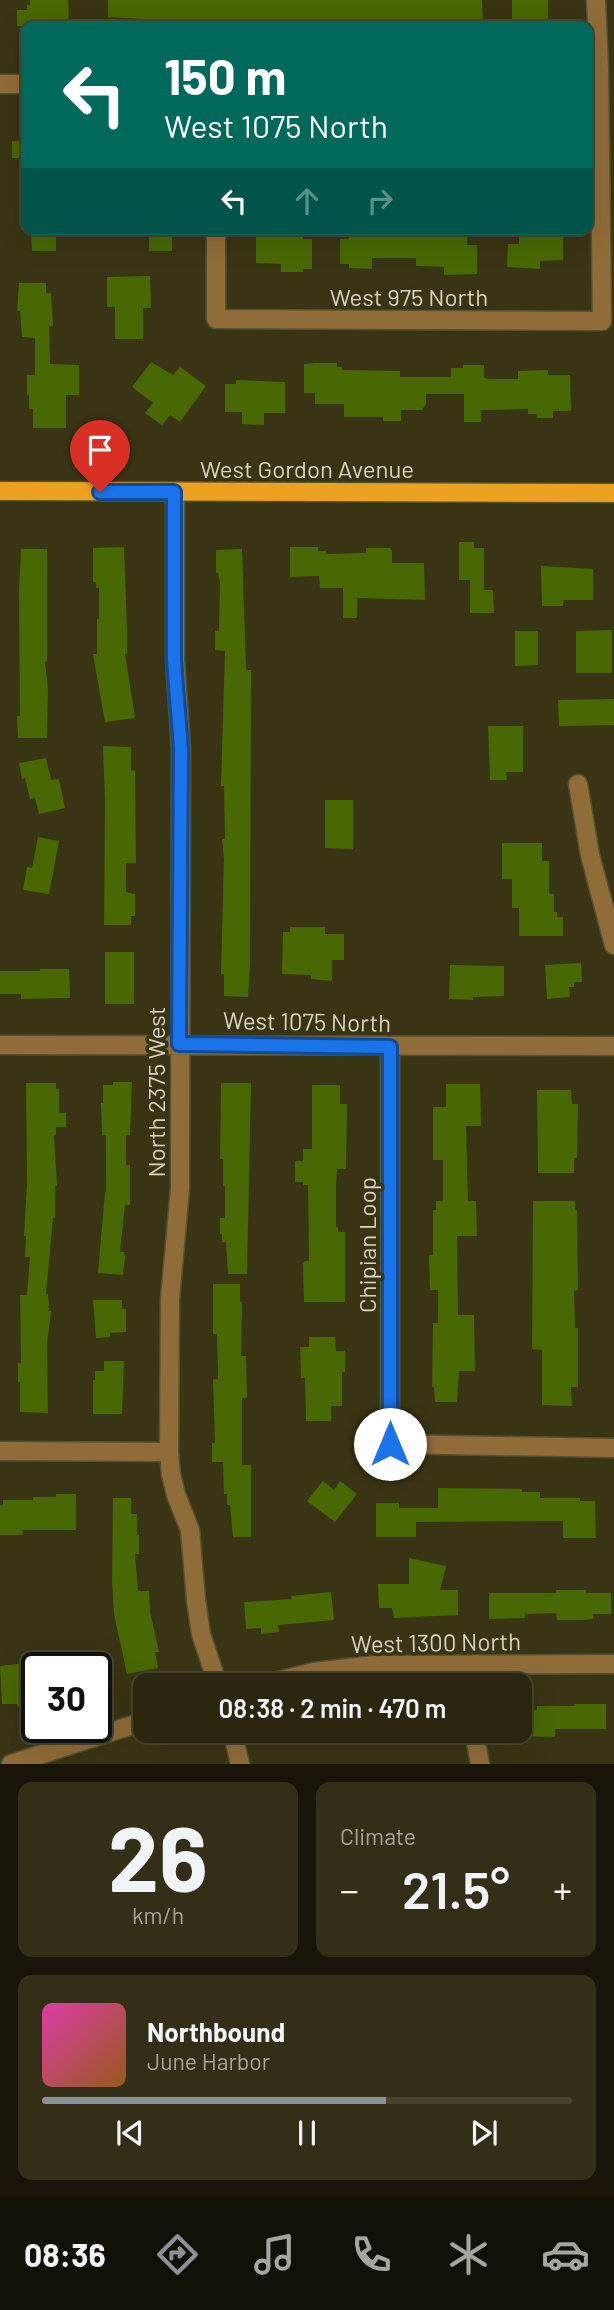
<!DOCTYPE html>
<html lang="en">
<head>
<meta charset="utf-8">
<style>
	body { margin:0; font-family:Barlow,sans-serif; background:#332f17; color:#f1f3f6; height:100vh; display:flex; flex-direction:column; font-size:26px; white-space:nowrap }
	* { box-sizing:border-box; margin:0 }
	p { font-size:23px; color:#a6a59e }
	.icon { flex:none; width:38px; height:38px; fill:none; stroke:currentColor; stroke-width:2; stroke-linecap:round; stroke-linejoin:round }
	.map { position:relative; height:1764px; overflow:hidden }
	.details { display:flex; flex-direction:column; gap:18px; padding:18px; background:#181508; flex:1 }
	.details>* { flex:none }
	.guide { position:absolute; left:21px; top:21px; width:572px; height:214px; border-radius:14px; box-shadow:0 7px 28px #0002,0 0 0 2px #47442e; background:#00695c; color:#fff; overflow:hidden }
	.speed { position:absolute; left:21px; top:1652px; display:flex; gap:14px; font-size:35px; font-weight:700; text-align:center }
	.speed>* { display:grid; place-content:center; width:91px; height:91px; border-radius:50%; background:#2b270e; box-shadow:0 7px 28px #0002,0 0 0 2px #47442e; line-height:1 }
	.speed .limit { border:4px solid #111; border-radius:10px; background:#fff; color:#111 }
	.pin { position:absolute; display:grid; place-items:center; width:60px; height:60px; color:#fff; margin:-72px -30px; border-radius:50% 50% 50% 0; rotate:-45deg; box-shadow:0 0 7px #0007 }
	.pin .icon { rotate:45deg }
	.me { position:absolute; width:77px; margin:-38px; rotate:0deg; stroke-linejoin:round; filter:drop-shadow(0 0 5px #0008) }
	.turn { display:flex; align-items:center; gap:24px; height:147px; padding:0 28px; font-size:32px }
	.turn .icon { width:91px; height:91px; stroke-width:2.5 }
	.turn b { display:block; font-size:49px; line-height:60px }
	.lanes { display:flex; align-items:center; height:66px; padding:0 28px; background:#0003; justify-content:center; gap:35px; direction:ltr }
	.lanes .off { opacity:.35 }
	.big { font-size:52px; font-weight:600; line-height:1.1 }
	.details .widget { flex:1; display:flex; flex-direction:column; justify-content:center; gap:10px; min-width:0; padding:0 24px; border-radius:14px; background:#332f17 }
	.details .dial { align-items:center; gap:0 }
	.dial b { font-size:91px; line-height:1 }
	.song { display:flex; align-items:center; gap:21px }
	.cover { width:84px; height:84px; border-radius:10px; background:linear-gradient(135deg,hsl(320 70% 55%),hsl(30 70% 35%)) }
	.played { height:7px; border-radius:4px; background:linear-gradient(90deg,#8c9099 65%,#47442e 65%) }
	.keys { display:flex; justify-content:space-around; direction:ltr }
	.heat { display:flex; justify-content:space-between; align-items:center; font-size:38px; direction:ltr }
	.details .tiles { flex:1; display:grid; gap:18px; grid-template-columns:1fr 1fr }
	.widget:last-child { grid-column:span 2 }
	.trip { position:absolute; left:133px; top:1673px; width:399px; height:70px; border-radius:14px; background:#2b270e; box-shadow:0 7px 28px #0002,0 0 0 2px #47442e; font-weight:600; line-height:70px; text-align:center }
	.tabs { display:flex; height:112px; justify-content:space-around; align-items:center; background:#111006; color:#a6a59e }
	.tabs .icon { width:49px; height:49px }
	.tabs .on { color:#8c9099 }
	.tabs b { font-size:32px; color:#f1f3f6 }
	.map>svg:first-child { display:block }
</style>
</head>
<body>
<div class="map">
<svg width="614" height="1764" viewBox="0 0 614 1764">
	<rect width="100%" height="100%" fill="#393413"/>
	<path fill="#486804" d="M30,0H68L69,26H17V10H27V5H30Z
		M108,0H482L483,26L435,25V20H408V23L390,24V26H141V19L108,17Z
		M512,0H548V26H512Z
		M12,141H26V158H12Z
		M31,229H56V251H32Z
		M149,229H172V251H149Z
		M256,229H303V239H312V269H303V272H281V264L256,263Z
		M349,229H402V233L436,234V229L467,230V245H477V274L444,275V267L416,266V258H372V269L349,268V264H340V239H349Z
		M519,229H563V260L540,261V269L507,267L508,244H519Z
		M150,276L151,308H143V339H115V307H107V277Z
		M19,283H46V293H51L53,326H49L50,364L79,365V395H66V428H33V409H29V395H27V375H35V338L22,337L20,311H17Z
		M151,362L173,375L180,367L206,386L180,422L170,415L162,425L145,413L153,403L132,387Z
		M315,363H337V367H342V370L400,371V377H451V368H463V365H484V378L490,379H518V371L548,370V375H570L571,411H553V418H537V414H528V409L481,410V422H464V394H426V404L422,410H401V421H383V417H344V404H315V393H304V364Z
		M236,380L285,382V413H264V425L242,424V412H225V384H236Z
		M459,542H474V548H484V590H493L494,613H470V580H459Z
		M124,547L127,631V654H125L135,718L105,722L93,654H97V619H99V588H96V582H93V548Z
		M290,547H318V551H326V554L366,553V548H390L392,550V563H424L425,600L357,598V618H343V588H320L319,576L290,577Z
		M21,549H47V662H45L48,689L47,738H18L17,716H20L19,593Z
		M242,549L246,670H251L250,964L248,997L224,996V974H221L224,859L222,839H225L224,786H221L225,651L215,650V631H219L220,582L218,573H216V550Z
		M541,566L593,569V600H563V606H542Z
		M612,630V673H576V631Z
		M515,631H538V665L515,666Z
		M614,699V725L559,726L558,700Z
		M488,726H523V772H506L507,780H490Z
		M103,746L131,747V771L135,770L136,863H126V892L135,894V916H131V925H104L105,801Z
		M46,758L51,780L59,779L65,808L39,814L35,798L30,799L25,778L22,779L19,763Z
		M325,800H353V849L325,848Z
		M38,837L59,841L49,894L23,890L27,867L32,868Z
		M502,843H542V861H549V894H554V912H557V917H563V936H519V908H512V879H502Z
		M290,927H325V934H344V960H332V981L311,979V975L282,974L283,932H290Z
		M105,952H134V1004H105Z
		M581,963L582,982H574V987H569L570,997L547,999L545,965Z
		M450,965L504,966V996L473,997V1000L449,999Z
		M40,969H69L70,998L21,999V994H0V971H40Z
		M113,1082H132L130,1135H126V1165H130V1205H125L120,1252H124L125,1257L123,1275L98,1273L105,1192H106V1135H102L101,1103H103V1085H113Z
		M26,1083H56V1089H59V1113H66V1127H56V1135H54L57,1186H55V1218H53L46,1294H48L49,1311H51L47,1344L48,1413L20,1412V1382H18V1363H21L20,1295H27L30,1257H25L26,1236H24L27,1183Z
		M221,1083H251L247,1274H228L226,1242H222V1234H220V1218H225V1186H223V1159H220Z
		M446,1084H480L481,1126H466L468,1201H476L477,1236H457L458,1315H474L475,1371H459L457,1402H435L434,1387H432L433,1323H438V1290H430L429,1255H433V1210H436V1201H443V1160H433V1107H446Z
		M312,1085H340V1104H347L346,1169H337L336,1185V1227H338V1232H345V1302H304L303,1264L305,1261H309L308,1185H303V1182H295V1161H303V1149H312Z
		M537,1090H571L572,1104H578L577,1158H574V1173H538Z
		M533,1201H575V1210H577L578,1290L574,1291L575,1328H578V1387H571L572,1406L542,1405V1350L532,1349Z
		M213,1284H240V1302H242L241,1356H246L247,1398H242V1465H251V1537H233L230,1505H227V1494H224L223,1462H212V1443H215L213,1379H218V1374L217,1334H213Z
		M93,1300H122V1309H126V1332L110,1333V1337L96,1338Z
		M309,1337H335L336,1351H345V1372H342V1406H331V1421H306L305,1378H301L300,1347H309Z
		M104,1361H124L122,1414H93V1380H95V1371H104Z
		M323,1481L334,1490L340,1481L357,1494L335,1522L307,1501Z
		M438,1488L522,1489V1492H540V1498H580V1501H595L596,1538H563V1521L416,1522V1537H376V1503H399V1508H438Z
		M56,1494H76V1530H22L23,1535H0V1505H3V1500H33V1497H56Z
		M113,1498H131V1514H137V1535H139V1554H135L138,1591H149L150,1612L159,1652H155L158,1668L127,1674L114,1614L112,1582Z
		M409,1558L446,1566L440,1590H458V1615L394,1618L392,1608H379L378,1584H409Z
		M556,1590H586V1593H611V1614H593V1619L582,1620H557L556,1613L525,1614V1618L489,1619V1593H556Z
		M331,1592L334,1620L278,1625L279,1632L261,1634V1628L246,1629L244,1602L292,1599L291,1596Z
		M32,1662L37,1704L18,1707L17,1704H2L0,1666Z
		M574,1704H606V1729H555V1737L520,1736L521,1711L537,1710V1706H574Z"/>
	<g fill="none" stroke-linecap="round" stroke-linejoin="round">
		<g stroke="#555132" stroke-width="21">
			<path id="minor" d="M0,84H26
				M216,229V319L602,321L599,67L596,0
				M175,492V660L181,749L180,1189L170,1299L169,1452L171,1474L176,1495L190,1530L196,1600L201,1634L218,1685
				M578,784L590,855L614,945
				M0,1045L614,1046
				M390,1047V1444L614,1448
				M0,1451L169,1452
				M262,1685L314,1672L375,1665L614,1664
				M476,1685V1664
				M232,1731L240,1764
				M474,1731L480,1764
				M11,1764L145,1721"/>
		</g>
		<g stroke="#555132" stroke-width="21">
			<path id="major" d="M0,491L614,493"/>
		</g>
		<use href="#minor" stroke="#906c39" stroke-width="18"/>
		<use href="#major" stroke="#eda121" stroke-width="18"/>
	</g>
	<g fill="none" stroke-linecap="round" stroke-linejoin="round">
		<g stroke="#114b97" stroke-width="18">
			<path id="route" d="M100,492H174V660L181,749L179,1044L390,1047V1444"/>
		</g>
		<use href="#route" stroke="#1a73e8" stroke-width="12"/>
	</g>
	<g text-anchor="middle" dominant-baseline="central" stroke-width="7" stroke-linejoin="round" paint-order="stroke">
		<g font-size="24" fill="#d7d4c2" stroke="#393413">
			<text x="409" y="296">West 975 North</text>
			<text x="307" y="468">West Gordon Avenue</text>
			<text transform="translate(307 1021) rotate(1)">West 1075 North</text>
			<text transform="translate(155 1092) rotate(-90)">North 2375 West</text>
			<text transform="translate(366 1245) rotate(-90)">Chipian Loop</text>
			<text transform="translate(436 1642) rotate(-1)">West 1300 North</text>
		</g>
	</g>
</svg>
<div class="speed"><div class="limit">30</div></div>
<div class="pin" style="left:100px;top:492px;background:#d93025"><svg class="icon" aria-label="arrive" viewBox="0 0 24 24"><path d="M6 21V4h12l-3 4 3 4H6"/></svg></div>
<svg class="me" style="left:390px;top:1444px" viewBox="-20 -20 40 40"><circle r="19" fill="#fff"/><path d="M0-13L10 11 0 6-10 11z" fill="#1a73e8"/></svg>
<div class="trip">08:38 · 2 min · 470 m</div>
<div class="guide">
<div class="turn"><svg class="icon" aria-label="left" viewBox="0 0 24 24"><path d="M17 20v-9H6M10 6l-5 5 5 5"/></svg><div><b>150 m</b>West 1075 North</div></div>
<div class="lanes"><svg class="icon" aria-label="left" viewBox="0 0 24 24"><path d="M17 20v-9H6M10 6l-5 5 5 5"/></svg><svg class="icon off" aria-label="ahead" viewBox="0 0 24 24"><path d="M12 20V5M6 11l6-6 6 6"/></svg><svg class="icon off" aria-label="right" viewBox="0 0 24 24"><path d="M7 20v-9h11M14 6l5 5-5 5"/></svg></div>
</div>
</div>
<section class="details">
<div class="tiles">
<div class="widget dial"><b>26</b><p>km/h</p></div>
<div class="widget"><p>Climate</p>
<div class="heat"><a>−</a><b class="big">21.5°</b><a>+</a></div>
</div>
<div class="widget">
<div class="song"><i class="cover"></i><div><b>Northbound</b><p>June Harbor</p></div></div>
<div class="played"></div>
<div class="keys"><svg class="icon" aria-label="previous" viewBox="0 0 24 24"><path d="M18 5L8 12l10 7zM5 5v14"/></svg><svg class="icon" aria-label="pause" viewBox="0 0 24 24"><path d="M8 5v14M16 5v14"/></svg><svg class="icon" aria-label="next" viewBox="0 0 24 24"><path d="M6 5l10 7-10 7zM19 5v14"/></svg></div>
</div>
</div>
</section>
<nav class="tabs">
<b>08:36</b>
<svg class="icon on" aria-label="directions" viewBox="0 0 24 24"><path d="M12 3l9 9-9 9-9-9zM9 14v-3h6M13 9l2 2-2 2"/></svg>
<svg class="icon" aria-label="music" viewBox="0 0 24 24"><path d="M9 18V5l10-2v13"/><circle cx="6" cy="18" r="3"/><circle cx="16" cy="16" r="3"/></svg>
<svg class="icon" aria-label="phone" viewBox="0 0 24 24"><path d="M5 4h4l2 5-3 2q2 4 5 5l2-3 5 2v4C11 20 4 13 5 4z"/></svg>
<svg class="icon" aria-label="climate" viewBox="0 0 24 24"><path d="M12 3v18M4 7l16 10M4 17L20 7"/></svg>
<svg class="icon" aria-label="car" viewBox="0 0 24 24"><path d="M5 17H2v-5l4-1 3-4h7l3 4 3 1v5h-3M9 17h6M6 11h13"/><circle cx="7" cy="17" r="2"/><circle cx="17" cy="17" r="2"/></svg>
</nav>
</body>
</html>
